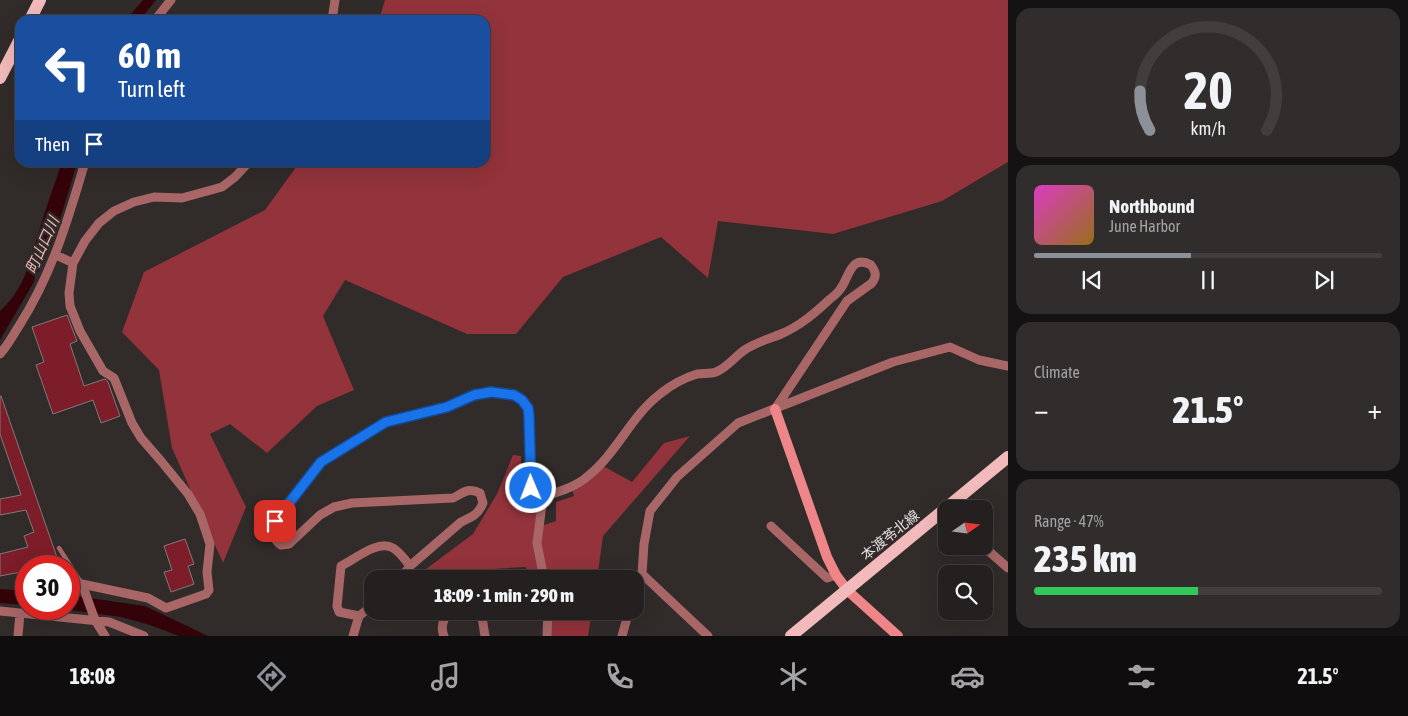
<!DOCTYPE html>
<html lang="en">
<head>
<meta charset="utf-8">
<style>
	body { margin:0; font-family:"Asap Condensed","Noto Sans JP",sans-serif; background:#312d2d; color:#f1f3f6; height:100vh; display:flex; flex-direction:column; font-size:19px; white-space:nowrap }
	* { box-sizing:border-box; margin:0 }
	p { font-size:16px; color:#a3a3a5 }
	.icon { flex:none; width:28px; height:28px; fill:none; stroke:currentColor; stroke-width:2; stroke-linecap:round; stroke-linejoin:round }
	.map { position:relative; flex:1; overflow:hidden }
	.side { display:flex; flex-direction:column; gap:8px; padding:8px; background:#141212; width:400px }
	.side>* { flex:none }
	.banner { position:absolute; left:15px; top:15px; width:475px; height:152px; border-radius:15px; box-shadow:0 5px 20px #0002,0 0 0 1px #423e3e; background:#1a4fa0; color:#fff; overflow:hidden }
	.needle { width:32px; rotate:76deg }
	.fabs { position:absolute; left:938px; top:500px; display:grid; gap:10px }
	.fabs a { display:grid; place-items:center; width:55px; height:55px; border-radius:10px; background:#252020; box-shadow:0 5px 20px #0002,0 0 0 1px #423e3e; font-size:25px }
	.speed { position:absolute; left:15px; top:555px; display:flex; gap:10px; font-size:25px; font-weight:700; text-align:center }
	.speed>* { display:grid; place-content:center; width:65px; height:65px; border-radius:50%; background:#252020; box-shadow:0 5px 20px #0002,0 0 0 1px #423e3e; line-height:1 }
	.speed .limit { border:8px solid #d22; background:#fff; color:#111 }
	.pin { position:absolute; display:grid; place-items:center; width:42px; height:42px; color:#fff; margin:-21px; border-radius:10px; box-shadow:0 2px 8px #0006 }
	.me { position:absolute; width:55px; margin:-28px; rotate:359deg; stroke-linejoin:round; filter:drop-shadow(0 0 4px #0008) }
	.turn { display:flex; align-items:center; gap:18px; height:105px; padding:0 20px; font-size:22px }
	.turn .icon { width:65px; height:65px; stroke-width:2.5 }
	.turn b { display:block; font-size:35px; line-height:42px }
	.then { display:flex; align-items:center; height:48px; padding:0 20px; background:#0003; gap:10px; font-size:19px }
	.big { font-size:38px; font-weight:800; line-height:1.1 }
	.side .widget { flex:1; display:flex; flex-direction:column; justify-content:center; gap:8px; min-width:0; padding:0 18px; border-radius:15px; background:#312d2d }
	.side .dial { align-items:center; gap:0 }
	.dial svg { height:130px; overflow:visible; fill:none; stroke:#423e3e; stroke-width:7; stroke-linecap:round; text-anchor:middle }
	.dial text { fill:#f1f3f6; stroke:none }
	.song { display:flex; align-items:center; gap:15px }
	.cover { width:60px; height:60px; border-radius:8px; background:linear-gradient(135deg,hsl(310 70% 55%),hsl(40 70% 35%)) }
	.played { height:5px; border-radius:2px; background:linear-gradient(90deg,#8c9099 45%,#423e3e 45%) }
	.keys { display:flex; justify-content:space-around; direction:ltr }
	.heat { display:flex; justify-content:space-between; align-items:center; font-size:28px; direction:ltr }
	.charge { height:8px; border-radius:4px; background:linear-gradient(90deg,#34c759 47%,#423e3e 0) }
	.trip { position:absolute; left:364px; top:570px; width:280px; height:50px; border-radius:15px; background:#252020; box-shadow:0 5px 20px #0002,0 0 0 1px #423e3e; font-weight:800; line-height:50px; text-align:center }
	.tabs { display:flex; height:80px; justify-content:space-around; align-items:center; background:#0f0d0d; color:#a3a3a5 }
	.tabs .icon { width:35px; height:35px }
	.tabs .current { color:#8c9099 }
	.tabs b { font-size:22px; color:#f1f3f6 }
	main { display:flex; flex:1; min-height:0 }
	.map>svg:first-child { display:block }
</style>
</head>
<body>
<main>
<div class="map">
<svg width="1008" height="636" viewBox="0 0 1008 636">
	<rect width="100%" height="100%" fill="#312b2a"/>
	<path fill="#93333b" d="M385,0H1008V162L942,201L833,234L718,221L708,278L661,237L563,277L516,334H467L345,280L323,316L354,390L317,406L267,453L230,424L210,434L246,507L223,563L172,448L159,370L122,332L144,272L265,210L299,163L485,162V20H379Z
		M690,436L603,536L597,579H538L525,567L461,571L452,579H443L422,572L473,534L497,494L513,455L521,456V476L541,526L556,521V502L574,496L570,484L605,467L632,482L664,443Z
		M543,611H592L588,636H543Z"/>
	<path fill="#340309" d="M143,0H156L140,20H126Z
		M62,162L64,163V169L66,168L68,163H77L58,226L40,269L35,276L34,282L0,340V311C26,288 31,257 41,225C47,204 55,183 62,162Z
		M0,589L26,591V605L0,603Z
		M69,595L145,606L208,636H179L150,625L121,617L63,609H69Z"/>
	<path fill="#7c1d29" stroke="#817979" d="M67,315L77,341L70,344L84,386L105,379L108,382L120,416L101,423L93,400L53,414L36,365L44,362L32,327Z
		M0,396H1L60,566H26V571L0,576V554L28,547L24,536L34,532L26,510L0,515V499L21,495L0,434Z
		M185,539L194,564L188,566L194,584L171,592L164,572L172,570L164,546Z"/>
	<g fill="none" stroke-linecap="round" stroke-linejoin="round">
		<path stroke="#a86667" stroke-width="4.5" d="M59,548L82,584"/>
		<path stroke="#a86667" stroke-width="9" d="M155,20L171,0
			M332,20L335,0
			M56,255L73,263
			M0,354C8,345 13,335 19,326C52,274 68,220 85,162
			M543,497L537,543L544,579
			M771,526L827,578L836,575
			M983,546L1008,568
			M642,574L708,636
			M400,579L410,566L461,522C472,517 478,515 483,503L480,493C468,487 463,493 453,498L352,503L334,507L320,515L289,544L281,545C272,539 273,530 275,521L321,462L386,422L447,407L474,395L491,392L513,395L522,400L528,408L529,416L531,488L533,493L543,497C558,492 576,487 588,476C617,453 631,416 660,394C671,385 684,378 697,374C704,373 710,374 716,372C728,367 735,356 746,349C757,342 769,339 781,334C800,326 815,313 830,299C834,296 838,293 841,288C849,277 851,254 871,265C876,272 877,276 872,283L847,301L775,409
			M635,593L642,574L644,544L650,511L677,477L738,423L893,362L950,347L979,360L1008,366
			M0,611L109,622L144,636
			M481,611L485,636
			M359,616L339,612L337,606L341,566C354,560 378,539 393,548C400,552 405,560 410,566
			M18,636L20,613
			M105,636L95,620L82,584L148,598L166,608L206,594L209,590L207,572L210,544L200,514L188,494L161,461L141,438L132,423L114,378L103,371L80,331L70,306L69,293L73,263L85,241L99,223L114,211L134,202L154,197L182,198L222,187L235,177L249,162
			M353,636L359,616L372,606
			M444,636C440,627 443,619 449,611
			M547,636L548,611
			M622,636L629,611"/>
		<path stroke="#ee8588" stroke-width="10" d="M775,409L827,557L836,575L847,590L898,636"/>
		<path stroke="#f2baba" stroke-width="12" d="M30,20L40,0
			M0,78L20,39
			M791,636L1008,457"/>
	</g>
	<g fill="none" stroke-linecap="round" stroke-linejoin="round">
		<g stroke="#114b97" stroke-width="12">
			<path id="route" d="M275,521L321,462L386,422L447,407L474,395L491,392L514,395L522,400L528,408L529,416L531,488"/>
		</g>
		<use href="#route" stroke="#1a73e8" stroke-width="9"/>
	</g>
	<g text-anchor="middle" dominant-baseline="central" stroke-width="5" stroke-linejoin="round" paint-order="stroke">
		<g font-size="14" fill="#e7e2e2" stroke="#312b2a">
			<text transform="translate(890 535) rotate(-39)">本渡苓北線</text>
		</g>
		<g font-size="15" font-style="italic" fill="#f1bab9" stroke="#312b2a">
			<text transform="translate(42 245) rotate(-66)">町山口川</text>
		</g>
	</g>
</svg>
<div class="fabs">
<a><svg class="needle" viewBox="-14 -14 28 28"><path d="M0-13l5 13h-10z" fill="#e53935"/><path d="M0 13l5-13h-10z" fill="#a3a3a5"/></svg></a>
<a><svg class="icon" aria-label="search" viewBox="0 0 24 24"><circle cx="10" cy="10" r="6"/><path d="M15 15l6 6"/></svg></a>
</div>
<div class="speed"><div class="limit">30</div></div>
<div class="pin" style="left:275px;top:521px;background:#d93025"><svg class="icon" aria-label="arrive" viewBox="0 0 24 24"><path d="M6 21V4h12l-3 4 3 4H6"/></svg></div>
<svg class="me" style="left:531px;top:488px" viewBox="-20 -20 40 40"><circle r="17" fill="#1a73e8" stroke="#fff" stroke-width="3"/><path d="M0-11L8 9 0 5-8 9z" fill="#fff"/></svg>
<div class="trip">18:09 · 1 min · 290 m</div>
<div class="banner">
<div class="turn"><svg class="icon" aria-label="left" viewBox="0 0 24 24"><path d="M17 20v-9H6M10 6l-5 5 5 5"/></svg><div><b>60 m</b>Turn left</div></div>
<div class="then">Then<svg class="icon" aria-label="arrive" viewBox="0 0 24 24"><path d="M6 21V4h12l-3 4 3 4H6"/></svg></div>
</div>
</div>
<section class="side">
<div class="widget dial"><svg viewBox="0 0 100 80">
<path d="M14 69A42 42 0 1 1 86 69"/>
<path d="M14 69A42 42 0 0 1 8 45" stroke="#8c9099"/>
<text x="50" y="56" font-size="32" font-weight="700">20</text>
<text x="50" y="72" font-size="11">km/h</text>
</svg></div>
<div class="widget">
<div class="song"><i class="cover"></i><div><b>Northbound</b><p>June Harbor</p></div></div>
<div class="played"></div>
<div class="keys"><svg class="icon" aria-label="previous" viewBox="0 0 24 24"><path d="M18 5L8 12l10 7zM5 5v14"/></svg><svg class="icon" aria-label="pause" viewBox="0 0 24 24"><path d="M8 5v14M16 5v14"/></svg><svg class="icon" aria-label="next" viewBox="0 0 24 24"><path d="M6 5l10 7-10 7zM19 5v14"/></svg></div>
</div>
<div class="widget"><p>Climate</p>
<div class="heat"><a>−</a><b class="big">21.5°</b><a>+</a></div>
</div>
<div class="widget"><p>Range · 47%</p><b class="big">235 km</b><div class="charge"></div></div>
</section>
</main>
<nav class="tabs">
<b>18:08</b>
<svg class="icon current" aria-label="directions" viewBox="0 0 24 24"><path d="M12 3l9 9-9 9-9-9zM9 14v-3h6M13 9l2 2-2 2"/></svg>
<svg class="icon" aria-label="music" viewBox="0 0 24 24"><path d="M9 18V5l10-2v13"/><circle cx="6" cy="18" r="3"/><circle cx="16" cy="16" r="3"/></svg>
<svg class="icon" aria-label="phone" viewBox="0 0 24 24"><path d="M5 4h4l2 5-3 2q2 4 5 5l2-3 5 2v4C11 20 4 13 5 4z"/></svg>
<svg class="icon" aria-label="climate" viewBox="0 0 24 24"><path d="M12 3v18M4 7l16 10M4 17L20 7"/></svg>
<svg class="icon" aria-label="car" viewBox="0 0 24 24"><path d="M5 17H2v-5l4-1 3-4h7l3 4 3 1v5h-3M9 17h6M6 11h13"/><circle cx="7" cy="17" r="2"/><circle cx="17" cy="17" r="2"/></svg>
<svg class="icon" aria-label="filters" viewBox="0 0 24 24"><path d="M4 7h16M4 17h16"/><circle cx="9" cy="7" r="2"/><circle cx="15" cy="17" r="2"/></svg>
<b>21.5°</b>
</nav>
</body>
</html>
